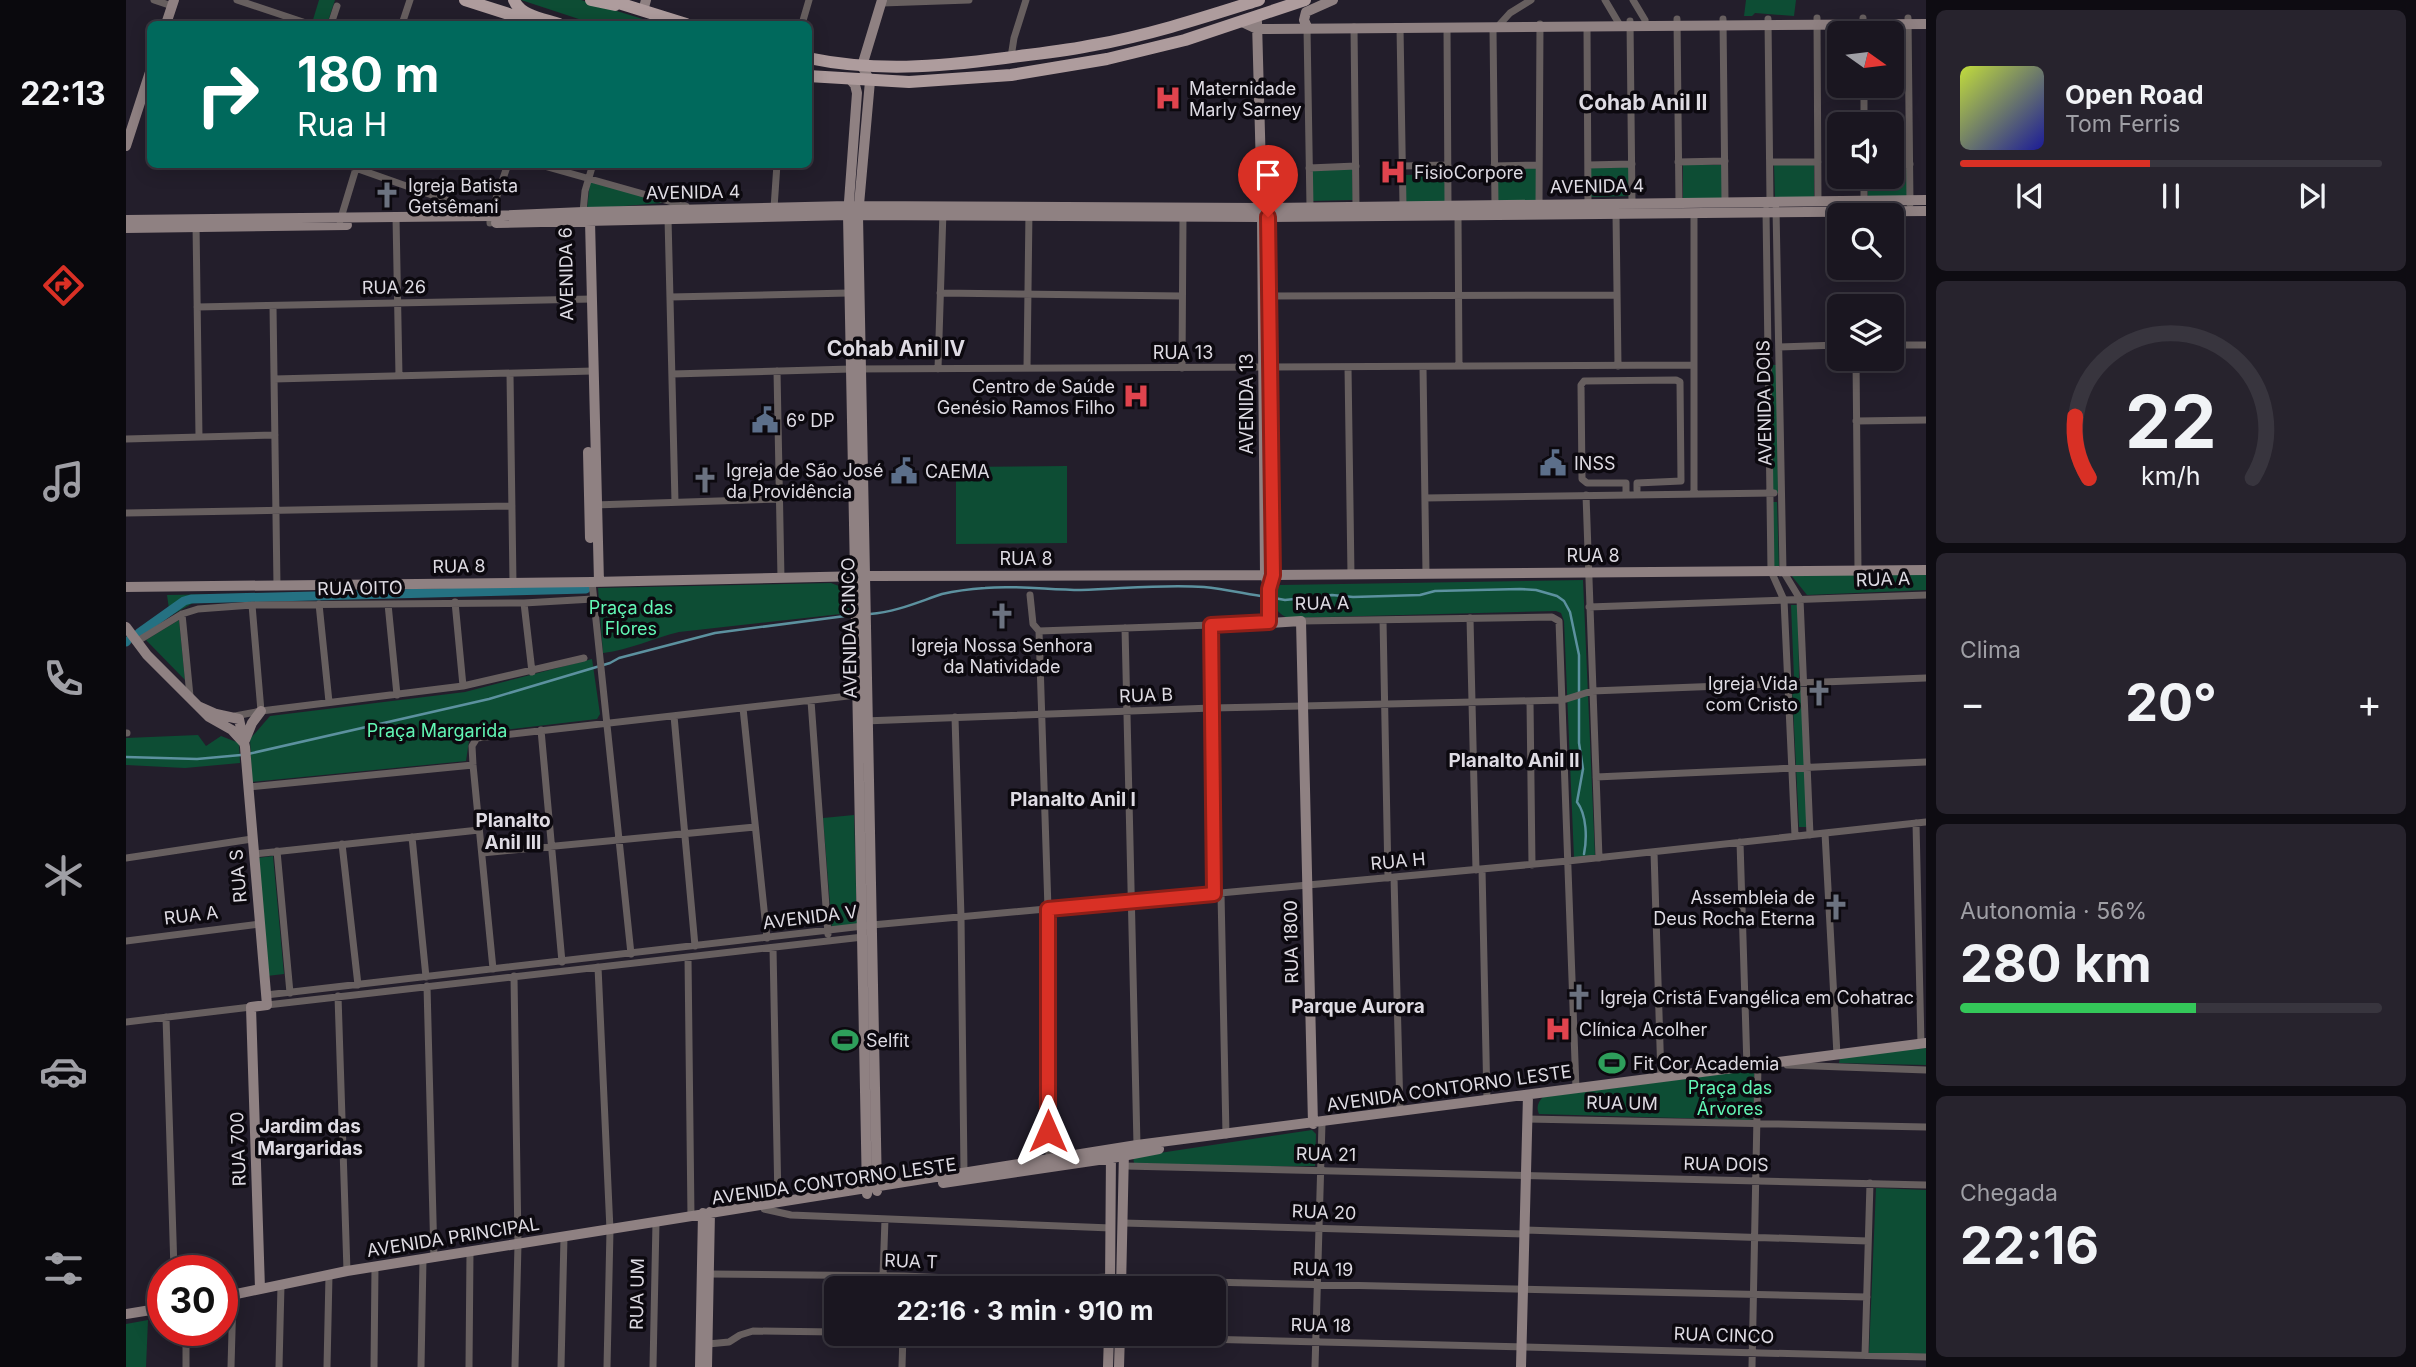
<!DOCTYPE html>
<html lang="pt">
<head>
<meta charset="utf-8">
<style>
	body { margin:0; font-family:Inter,sans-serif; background:#27232d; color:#f1f3f6; height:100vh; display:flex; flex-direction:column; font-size:26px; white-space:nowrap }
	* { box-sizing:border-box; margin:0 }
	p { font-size:23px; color:#9f9fa5 }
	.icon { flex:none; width:38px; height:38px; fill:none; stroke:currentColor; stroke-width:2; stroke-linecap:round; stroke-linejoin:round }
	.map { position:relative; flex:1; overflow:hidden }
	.side { display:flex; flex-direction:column; gap:10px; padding:10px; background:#0e0c12; width:490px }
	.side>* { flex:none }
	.top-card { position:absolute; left:21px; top:21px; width:665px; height:147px; border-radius:10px; box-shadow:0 4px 18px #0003,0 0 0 2px #38353e; background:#00695c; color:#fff; overflow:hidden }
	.needle { width:46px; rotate:104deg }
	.tools { position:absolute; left:1701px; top:21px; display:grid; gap:14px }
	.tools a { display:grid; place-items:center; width:77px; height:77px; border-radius:10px; background:#1a1620; box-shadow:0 4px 18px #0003,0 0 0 2px #38353e; font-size:35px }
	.speed { position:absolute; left:21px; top:1255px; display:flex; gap:14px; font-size:35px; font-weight:700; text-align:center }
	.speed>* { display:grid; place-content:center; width:91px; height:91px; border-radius:50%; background:#1a1620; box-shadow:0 4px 18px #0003,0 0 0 2px #38353e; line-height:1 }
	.speed .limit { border:10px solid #d22; background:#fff; color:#111 }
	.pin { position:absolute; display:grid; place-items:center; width:60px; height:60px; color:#fff; margin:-72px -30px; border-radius:50% 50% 50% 0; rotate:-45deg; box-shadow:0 0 7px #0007 }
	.pin .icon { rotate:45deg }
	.me { position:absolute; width:77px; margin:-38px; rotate:0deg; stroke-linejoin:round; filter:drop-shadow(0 0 5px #0008) }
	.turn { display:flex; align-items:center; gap:24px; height:147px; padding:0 35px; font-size:32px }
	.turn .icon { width:91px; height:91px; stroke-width:2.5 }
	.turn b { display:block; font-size:49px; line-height:60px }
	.big { font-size:52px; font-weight:700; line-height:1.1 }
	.side .card { flex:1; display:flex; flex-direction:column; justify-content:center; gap:10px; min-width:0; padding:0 24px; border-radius:10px; background:#27232d }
	.side .dial { align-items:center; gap:0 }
	.dial svg { height:182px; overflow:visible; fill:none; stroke:#38353e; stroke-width:7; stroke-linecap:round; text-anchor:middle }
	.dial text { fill:#f1f3f6; stroke:none }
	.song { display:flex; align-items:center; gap:21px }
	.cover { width:84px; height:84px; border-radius:10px; background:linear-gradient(135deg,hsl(70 70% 55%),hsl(240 70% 35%)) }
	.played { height:7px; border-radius:4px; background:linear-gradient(90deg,#d93025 45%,#38353e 45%) }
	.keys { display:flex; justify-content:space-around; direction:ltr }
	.heat { display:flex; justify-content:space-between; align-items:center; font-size:38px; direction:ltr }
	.charge { height:10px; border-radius:5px; background:linear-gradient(90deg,#34c759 56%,#38353e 0) }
	.trip { position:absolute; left:698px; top:1276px; width:402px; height:70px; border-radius:10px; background:#1a1620; box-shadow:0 4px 18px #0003,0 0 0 2px #38353e; font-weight:700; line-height:70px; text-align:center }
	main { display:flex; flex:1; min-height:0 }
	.tabs { display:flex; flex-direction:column; width:126px; justify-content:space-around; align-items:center; background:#0a090d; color:#9f9fa5 }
	.tabs .icon { width:49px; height:49px }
	.tabs .current { color:#d93025 }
	.tabs b { font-size:32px; color:#f1f3f6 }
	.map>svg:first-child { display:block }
</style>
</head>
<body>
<main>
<nav class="tabs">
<b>22:13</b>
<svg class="icon current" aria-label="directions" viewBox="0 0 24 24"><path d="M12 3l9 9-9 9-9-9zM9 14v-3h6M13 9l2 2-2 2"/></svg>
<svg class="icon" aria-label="music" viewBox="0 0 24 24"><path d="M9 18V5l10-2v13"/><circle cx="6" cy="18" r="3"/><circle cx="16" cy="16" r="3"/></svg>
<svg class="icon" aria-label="phone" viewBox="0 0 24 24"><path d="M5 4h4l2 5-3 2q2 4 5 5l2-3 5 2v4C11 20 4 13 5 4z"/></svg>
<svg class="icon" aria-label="climate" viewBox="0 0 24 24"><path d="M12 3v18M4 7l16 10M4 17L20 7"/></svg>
<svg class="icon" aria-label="car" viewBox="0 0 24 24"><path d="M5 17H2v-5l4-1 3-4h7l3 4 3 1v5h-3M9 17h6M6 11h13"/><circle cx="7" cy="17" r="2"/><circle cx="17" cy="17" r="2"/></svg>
<svg class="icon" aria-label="filters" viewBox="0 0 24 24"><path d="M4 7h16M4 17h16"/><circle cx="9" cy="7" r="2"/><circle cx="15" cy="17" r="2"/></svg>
</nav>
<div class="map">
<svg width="1800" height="1367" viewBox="0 0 1800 1367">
	<rect width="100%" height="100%" fill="#231e2b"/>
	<path fill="#0d4d34" d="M193,0H209L201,24L186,23Z
		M395,0H455L533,24H468Z
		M1620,0H1670L1668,16L1629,13L1626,16H1618Z
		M1688,164V199H1649L1648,165Z
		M1557,165H1596V199H1557Z
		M1505,166L1504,196L1464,197L1465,168Z
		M1411,167V201L1371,202V168Z
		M1186,169H1226L1227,200L1186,201Z
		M1766,169H1781L1782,198L1742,199L1741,177H1766Z
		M1318,174L1320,203L1280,204L1279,175Z
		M464,182L548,202L461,209Z
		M1646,365H1651L1652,493H1646Z
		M941,466V543L830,544V467Z
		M1645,502H1651L1653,568L1646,569Z
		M1665,575H1800V590L1681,595Z
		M1457,580L1469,856L1448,858L1438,621L1435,613L1430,611L1162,618C1147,612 1144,598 1154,585Z
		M705,583L721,589L724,613L553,632C527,638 504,650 477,653L472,588Z
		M462,588L463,591L67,603L44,616L41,595Z
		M1665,605H1672L1673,678H1668Z
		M53,620L59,680L20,640Z
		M466,659L474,714L471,719L352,733L343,741L340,761L126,782L124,739L144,716L339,692Z
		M1666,686H1675L1681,827H1673Z
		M72,735L80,746L95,736L113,743L114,763L59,768L0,765V738Z
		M728,815L731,927L706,929L697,818Z
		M147,856L158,974L141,976L131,858Z
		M1800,1048V1065L1713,1063L1714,1057Z
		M1628,1070L1629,1118L1623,1120L1413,1114C1410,1107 1412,1102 1417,1097Z
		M1186,1130L1190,1134L1189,1166L1100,1167L1008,1163L1007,1157Z
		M1750,1188L1800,1190V1354L1743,1353Z
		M22,1320L20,1367H0V1324Z"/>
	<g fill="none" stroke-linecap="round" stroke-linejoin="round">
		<path stroke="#5c919f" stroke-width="2.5" d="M1148,598L1159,600L1206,595L1227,597L1294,595L1309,591L1394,589L1410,590L1431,596L1438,601L1444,612L1453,655V743L1457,769L1451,802C1461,815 1461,839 1458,854
			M744,614C770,612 792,602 816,594C829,591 845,589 859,588C891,585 923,590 955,590C996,589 1036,584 1078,587C1099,589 1120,594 1141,597
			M122,754L363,699L484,663L493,658L589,633L727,615
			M0,757L71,759L115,755"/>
		<path stroke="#257182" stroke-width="9" d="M13,633L58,601L65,599L460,589
			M0,642L1,641"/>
		<path stroke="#675f5f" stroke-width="7" d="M28,0L46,6
			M111,0L183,24
			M1479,0L1495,27
			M1507,0L1519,20
			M756,3L843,0
			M1691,18L1692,201
			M1737,18V33
			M1782,18L1784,204
			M1551,19L1553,203
			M1597,19L1599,202
			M1642,19L1644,202
			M1504,21L1506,203
			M205,24L211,6
			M276,24L284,0
			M676,24L683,0
			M1374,24L1384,13L1405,0
			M1228,27L1230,207
			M1274,27L1277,206
			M1321,27L1322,206
			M1181,28L1184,207
			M1461,28L1462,204
			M1367,29L1369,205
			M885,57L888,38L900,0
			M1738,86V124
			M1552,162L1599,161
			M1644,162H1692
			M218,164L357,213
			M411,164L560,206
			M1462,165L1506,164
			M1766,165L1784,164
			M1276,166L1322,165
			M1368,166L1413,165
			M1183,168L1230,166
			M1738,177V201
			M1413,205L1414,24
			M648,208L651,164
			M1650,209L1657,571L1674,599L1684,835
			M1640,210L1645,571L1658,600L1669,836
			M457,212L459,191L467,164
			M1490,214L1492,366
			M1332,215L1333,366
			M270,217L273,376
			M542,218L549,502
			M214,221L231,165
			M364,223V216L382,164
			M70,224L73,437
			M814,293L1056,296
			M1142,296L1491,295
			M544,297L723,293
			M147,306L151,586
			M71,307L466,299
			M1766,345H1800
			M1653,347L1713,345
			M1730,359L1732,571
			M1222,367L1225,575
			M1297,367L1300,574
			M901,368L903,211
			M1056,368L1057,217
			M812,369L817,211
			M651,371L655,578
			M384,374L387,583
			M546,374L725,369L1568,365
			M148,379L467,371
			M1730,421L1800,420
			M0,439L149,435
			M1500,491V483H1461L1456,479L1455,385L1458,381L1550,380L1554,382L1555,481L1511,483V490
			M1568,494V213
			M1460,495L1473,858
			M1299,498L1648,493
			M468,505L653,499
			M0,513L386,506
			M466,582L505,954
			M904,595L907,624L913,631L922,909L923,1163
			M329,602L337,686
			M398,603L406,672
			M193,604L203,702
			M262,604L271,695
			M126,605L135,711
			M1463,607L1800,595
			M56,614L64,696
			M1344,618L1350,870
			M1257,620L1262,878
			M1175,621L1426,617L1433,621L1450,1089
			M1085,625L1088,894
			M999,628L1011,1145
			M913,631L1143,623
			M10,642L56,614L72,609L126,605L398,603L467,599
			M685,701L702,934
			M1404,701L1406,865
			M617,708L641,938
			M109,716L135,711L337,686L458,658
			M548,716L569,946
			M829,717L835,917L838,1172
			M738,721L1086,708L1437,700L1466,691L1800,678
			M415,730L436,962
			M0,733H1
			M1470,777L1800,762
			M122,787L347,765
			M1790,823L1795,1044
			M1699,833L1711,1055
			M286,837L300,977
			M1614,842L1621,1067
			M216,844L232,985
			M151,851L164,993
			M1528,852L1535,1078
			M356,853L629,827
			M128,854L353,830
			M0,858L126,839
			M1356,869L1361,1101
			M1268,877L1274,1112
			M1095,893L1100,1135
			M0,941L134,924
			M647,948L652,1201
			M562,957L565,1217
			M472,967L484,1230L481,1367
			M367,969L347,765L346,746L351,738L731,695
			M388,976L392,1244L389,1367
			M301,986L308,1258
			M140,995L746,925L1442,861L1800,822
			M212,996L221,1271
			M141,1005L737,937
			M40,1017L48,1270
			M0,1022L125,1007
			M1661,1065L1800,1070
			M1401,1119L1800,1127
			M999,1166L1800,1185
			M637,1204L638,1209L665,1215L985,1228
			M997,1223L1398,1234
			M1399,1230L1742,1241
			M583,1274L778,1276L938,1283L959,1278L984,1277
			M757,1276L759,1219
			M996,1280L1741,1297
			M778,1288V1276
			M802,1334L983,1337
			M994,1337L1800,1357
			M582,1344L603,1342L614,1335L627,1331L710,1332
			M1739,1355L1744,1183
			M60,1367V1330
			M105,1367L107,1295
			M153,1367L155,1285
			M201,1367L203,1275
			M248,1367L249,1267
			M295,1367L297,1259
			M343,1367L344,1252
			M435,1367L438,1237
			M527,1367L530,1222
			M776,1367L777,1334
			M1189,1367L1196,1123
			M1626,1367L1632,1065"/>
		<path stroke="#8f8182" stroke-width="10" d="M517,11L520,0
			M1116,22L1131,29L1800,24
			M1131,22L1136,208
			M40,24L48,0
			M1181,27L1178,20L1180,12L1207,0
			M724,79L729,85L731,93L722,215L741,1194
			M0,146L24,72
			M1142,208L1800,200
			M460,217L464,221L473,582
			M1143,217L1800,211
			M1136,218L1139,575L1143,589V623L1175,621L1187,1124
			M0,220L364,216L457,212L722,206L1135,208
			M370,223L722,215L1135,217
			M0,228L221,225
			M1143,259L1147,575L1145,582
			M462,452L464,538
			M0,587L466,582L740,576L1147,575L1800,570
			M0,627L21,655L83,717L106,730L118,743
			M72,706L90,714L113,719L119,747L141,1005L125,1007L134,1289
			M119,740L126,723L135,711
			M817,1183L986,1158L1033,1149
			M751,1191L732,216L744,81L736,66L756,0
			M984,1288L985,1152
			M995,1288L998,1151
			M96,1297L221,1271L1011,1145L1800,1043
			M0,1314L37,1308
			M574,1367L577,1213
			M581,1367L584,1212
			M982,1367L983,1334
			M993,1367L994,1334
			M1395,1367L1402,1095"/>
		<path stroke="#ae9c9d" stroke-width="12" d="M339,0L414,24
			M388,0C394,16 418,19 433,24
			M465,0L489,5
			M483,0L560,24
			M682,58C749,72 812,67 879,58C908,54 939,51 968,45C1024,35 1079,17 1133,0
			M682,76L783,82L885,75L981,59L1059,40L1179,0"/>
	</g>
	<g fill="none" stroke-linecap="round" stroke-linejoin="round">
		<g stroke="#8d1f18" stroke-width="18">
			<path id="route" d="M922,1131V909L1088,894L1085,625L1143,622V589L1147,575L1142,217"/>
		</g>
		<use href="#route" stroke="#d93025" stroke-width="12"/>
	</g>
	<defs>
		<g id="hospital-bare" transform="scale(2.1)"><path d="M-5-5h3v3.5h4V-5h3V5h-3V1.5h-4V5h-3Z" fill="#e0444e" stroke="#0c090f" stroke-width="2.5" paint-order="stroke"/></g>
		<g id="church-bare" transform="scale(2.1)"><path d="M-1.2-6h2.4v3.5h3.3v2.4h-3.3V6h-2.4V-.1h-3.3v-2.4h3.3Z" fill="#6b7280" stroke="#0c090f" stroke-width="2.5" paint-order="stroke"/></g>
		<g id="civic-bare" transform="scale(2.1)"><path d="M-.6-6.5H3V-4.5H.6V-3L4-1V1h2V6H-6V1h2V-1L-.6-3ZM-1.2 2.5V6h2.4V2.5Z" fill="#5c6f8a" stroke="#0c090f" stroke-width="2.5" paint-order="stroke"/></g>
		<g id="stadium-bare" transform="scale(2.1)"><path d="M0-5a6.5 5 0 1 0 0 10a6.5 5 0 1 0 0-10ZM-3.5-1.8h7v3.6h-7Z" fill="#2e9e5b" stroke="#0c090f" stroke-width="2.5" paint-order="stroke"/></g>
	</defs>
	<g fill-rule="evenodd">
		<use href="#hospital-bare" x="1042" y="98"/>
		<use href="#hospital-bare" x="1267" y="172"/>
		<use href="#church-bare" x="261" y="195"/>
		<use href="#hospital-bare" x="1010" y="396"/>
		<use href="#civic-bare" x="639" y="420"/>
		<use href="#civic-bare" x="1427" y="463"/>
		<use href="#civic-bare" x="778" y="471"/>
		<use href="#church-bare" x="579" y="480"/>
		<use href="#church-bare" x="876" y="616"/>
		<use href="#church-bare" x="1693" y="693"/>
		<use href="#church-bare" x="1710" y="907"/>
		<use href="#church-bare" x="1453" y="997"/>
		<use href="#hospital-bare" x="1432" y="1029"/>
		<use href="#stadium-bare" x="719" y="1040"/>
		<use href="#stadium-bare" x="1486" y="1063"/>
	</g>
	<g text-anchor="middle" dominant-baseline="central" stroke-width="7" stroke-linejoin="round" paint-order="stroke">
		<g font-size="18" fill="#dedbe3" stroke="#0c090f" text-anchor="start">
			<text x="1063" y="88">Maternidade<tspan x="1063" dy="21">Marly Sarney</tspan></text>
			<text x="1288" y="172">FisioCorpore</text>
			<text x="282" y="185">Igreja Batista<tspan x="282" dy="21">Getsêmani</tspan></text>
			<text x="989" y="386" text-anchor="end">Centro de Saúde<tspan x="989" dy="21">Genésio Ramos Filho</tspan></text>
			<text x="660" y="420">6º DP</text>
			<text x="1448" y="463">INSS</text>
			<text x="600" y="470">Igreja de São José<tspan x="600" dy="21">da Providência</tspan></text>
			<text x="799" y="471">CAEMA</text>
			<text x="876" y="645" text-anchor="middle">Igreja Nossa Senhora<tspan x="876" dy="21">da Natividade</tspan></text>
			<text x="1672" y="683" text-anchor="end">Igreja Vida<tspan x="1672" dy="21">com Cristo</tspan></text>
			<text x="1689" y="897" text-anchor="end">Assembleia de<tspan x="1689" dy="21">Deus Rocha Eterna</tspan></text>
			<text x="1474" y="997">Igreja Cristã Evangélica em Cohatrac</text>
			<text x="1453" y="1029">Clínica Acolher</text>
			<text x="740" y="1040">Selfit</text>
			<text x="1507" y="1063">Fit Cor Academia</text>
		</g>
		<g font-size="18" fill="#dedbe3" stroke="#0c090f">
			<text transform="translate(1471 186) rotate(-1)">AVENIDA 4</text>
			<text transform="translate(567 192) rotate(-1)">AVENIDA 4</text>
			<text transform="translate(440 274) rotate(-91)">AVENIDA 6</text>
			<text transform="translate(268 287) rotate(-1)">RUA 26</text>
			<text x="1057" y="352">RUA 13</text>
			<text transform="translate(1638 403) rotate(-91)">AVENIDA DOIS</text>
			<text transform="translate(1120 404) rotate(-90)">AVENIDA 13</text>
			<text x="1467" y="555">RUA 8</text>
			<text x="900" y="558">RUA 8</text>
			<text transform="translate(333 566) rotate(-1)">RUA 8</text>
			<text transform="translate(1757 579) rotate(-2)">RUA A</text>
			<text transform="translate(234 588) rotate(-1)">RUA OITO</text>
			<text transform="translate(1196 603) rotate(-1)">RUA A</text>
			<text transform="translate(723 628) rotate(-91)">AVENIDA CINCO</text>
			<text transform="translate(1020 695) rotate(-2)">RUA B</text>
			<text transform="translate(1272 861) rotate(-5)">RUA H</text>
			<text transform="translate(112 876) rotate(-95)">RUA S</text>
			<text transform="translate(65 915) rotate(-7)">RUA A</text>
			<text transform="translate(684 917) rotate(-7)">AVENIDA V</text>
			<text transform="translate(1165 942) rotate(-91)">RUA 1800</text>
			<text transform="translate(1323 1088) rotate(-8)">AVENIDA CONTORNO LESTE</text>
			<text transform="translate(1496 1103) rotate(1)">RUA UM</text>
			<text transform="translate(112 1149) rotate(-92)">RUA 700</text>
			<text transform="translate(1200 1154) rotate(1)">RUA 21</text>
			<text transform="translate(1600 1164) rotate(1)">RUA DOIS</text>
			<text transform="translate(708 1181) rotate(-8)">AVENIDA CONTORNO LESTE</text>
			<text transform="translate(1198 1212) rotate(2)">RUA 20</text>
			<text transform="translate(327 1237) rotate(-9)">AVENIDA PRINCIPAL</text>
			<text transform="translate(785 1261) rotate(2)">RUA T</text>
			<text transform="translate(1197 1269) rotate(1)">RUA 19</text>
			<text transform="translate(511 1294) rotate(-89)">RUA UM</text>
			<text transform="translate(1195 1325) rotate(1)">RUA 18</text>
			<text transform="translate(1598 1335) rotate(2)">RUA CINCO</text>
		</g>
		<g font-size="18" fill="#62f7b5" stroke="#0c090f">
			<text x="505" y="607">Praça das<tspan x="505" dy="21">Flores</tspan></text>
			<text x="311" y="730">Praça Margarida</text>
			<text x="1604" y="1087">Praça das<tspan x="1604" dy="21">Árvores</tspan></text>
		</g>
		<g font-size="19" font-weight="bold" fill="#dedbe3" stroke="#0c090f">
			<text x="1388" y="760">Planalto Anil II</text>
			<text x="947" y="799">Planalto Anil I</text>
			<text x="387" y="820">Planalto<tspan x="387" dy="22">Anil III</tspan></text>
			<text x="1232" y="1006">Parque Aurora</text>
			<text x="184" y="1126">Jardim das<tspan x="184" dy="22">Margaridas</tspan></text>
		</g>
		<g font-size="21" font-weight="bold" fill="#dedbe3" stroke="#0c090f">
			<text x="1517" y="102">Cohab Anil II</text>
			<text x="770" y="348">Cohab Anil IV</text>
		</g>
	</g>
</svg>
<div class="tools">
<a><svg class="needle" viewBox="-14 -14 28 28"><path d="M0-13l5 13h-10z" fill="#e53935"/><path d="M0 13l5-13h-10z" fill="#9f9fa5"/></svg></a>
<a><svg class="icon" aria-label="sound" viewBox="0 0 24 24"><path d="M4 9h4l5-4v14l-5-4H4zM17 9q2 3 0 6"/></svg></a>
<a><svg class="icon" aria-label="search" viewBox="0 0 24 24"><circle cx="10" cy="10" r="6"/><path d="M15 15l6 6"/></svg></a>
<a><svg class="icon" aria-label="layers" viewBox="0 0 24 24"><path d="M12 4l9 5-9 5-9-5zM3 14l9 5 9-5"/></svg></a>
</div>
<div class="speed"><div class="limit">30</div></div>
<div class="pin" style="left:1142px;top:217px;background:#d93025"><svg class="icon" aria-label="arrive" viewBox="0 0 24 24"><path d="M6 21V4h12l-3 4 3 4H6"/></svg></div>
<svg class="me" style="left:922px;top:1131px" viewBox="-20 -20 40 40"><path d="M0-17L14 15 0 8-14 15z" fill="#d93025" stroke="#fff" stroke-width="4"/></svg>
<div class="trip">22:16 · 3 min · 910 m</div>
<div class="top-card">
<div class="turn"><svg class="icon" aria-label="right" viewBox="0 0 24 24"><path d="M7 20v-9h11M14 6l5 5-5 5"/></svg><div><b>180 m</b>Rua H</div></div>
</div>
</div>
<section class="side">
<div class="card">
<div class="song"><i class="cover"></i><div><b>Open Road</b><p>Tom Ferris</p></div></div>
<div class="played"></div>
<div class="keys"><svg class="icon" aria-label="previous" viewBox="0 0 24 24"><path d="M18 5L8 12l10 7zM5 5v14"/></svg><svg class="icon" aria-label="pause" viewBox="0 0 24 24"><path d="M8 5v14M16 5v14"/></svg><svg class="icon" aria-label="next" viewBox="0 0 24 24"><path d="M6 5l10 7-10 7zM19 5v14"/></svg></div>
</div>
<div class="card dial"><svg viewBox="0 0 100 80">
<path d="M14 69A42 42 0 1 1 86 69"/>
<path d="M14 69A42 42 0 0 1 8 42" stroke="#d93025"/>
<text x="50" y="56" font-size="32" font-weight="700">22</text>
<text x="50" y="72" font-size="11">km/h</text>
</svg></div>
<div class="card"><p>Clima</p>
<div class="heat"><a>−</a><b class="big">20°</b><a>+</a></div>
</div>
<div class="card"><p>Autonomia · 56%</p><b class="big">280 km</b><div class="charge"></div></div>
<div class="card"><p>Chegada</p><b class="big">22:16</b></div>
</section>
</main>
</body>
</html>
